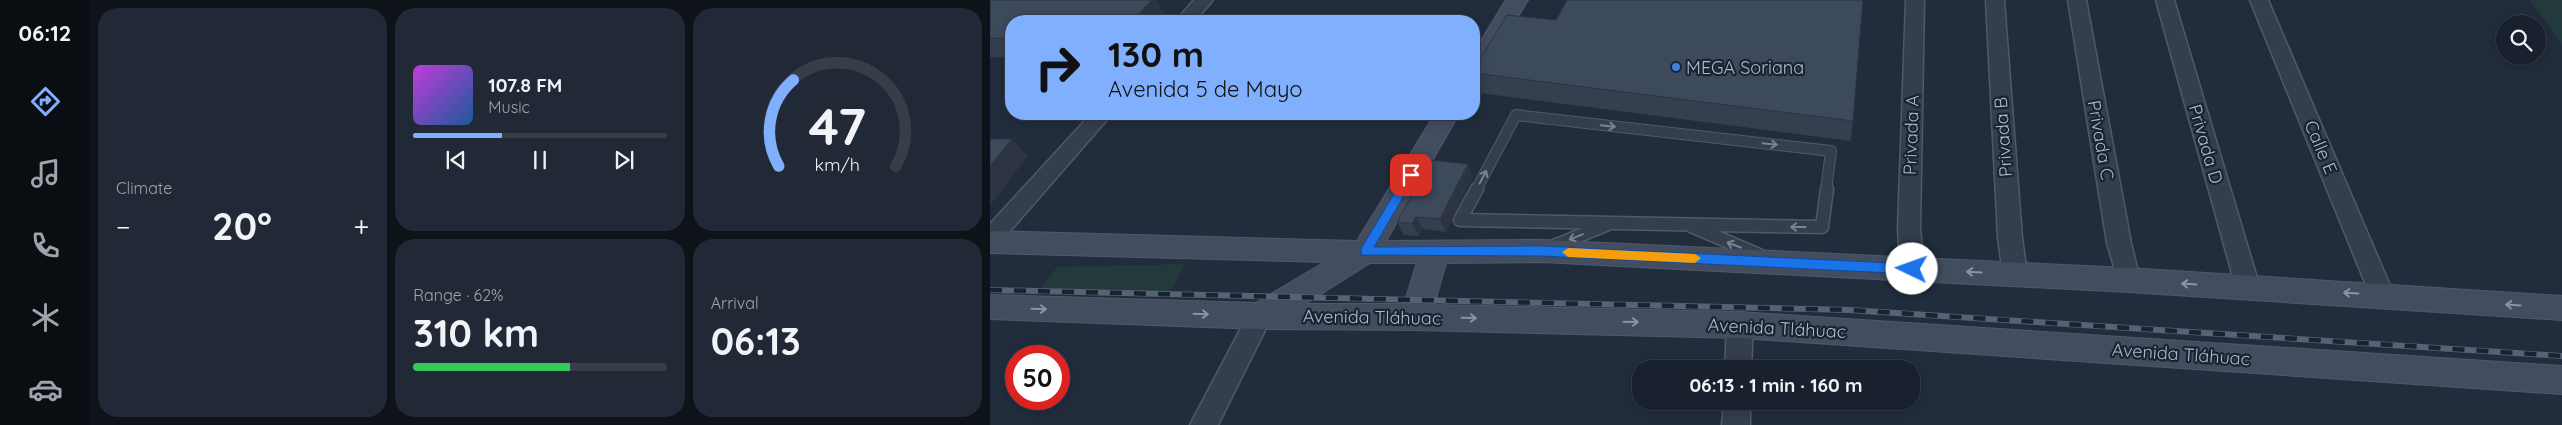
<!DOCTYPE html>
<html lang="en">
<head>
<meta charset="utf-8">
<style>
	body { margin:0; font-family:Quicksand,sans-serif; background:#222936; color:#f1f3f6; height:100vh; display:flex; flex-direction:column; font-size:19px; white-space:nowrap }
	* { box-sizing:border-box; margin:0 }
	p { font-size:16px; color:#9fa3aa }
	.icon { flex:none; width:28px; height:28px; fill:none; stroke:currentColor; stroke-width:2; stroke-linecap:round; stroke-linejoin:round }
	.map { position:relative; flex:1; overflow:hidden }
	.sheet { display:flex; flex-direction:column; gap:8px; padding:8px; background:#0e1219; width:900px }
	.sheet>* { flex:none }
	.banner { position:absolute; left:15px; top:15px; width:475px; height:105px; border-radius:20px; box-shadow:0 2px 12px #0003,0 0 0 1px #373e4a; background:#80affe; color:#111; overflow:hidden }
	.buttons { position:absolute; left:1506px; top:15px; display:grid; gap:10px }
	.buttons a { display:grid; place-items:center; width:50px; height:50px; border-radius:50%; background:#19212e; box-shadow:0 2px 12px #0003,0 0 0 1px #373e4a; font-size:25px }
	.speed { position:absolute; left:15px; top:345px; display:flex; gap:10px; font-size:25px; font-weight:700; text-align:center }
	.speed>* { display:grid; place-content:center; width:65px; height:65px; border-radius:50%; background:#19212e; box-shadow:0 2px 12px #0003,0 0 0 1px #373e4a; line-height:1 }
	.speed .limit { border:8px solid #d22; background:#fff; color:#111 }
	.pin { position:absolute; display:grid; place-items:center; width:42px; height:42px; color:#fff; margin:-21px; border-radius:10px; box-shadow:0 2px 8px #0006 }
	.me { position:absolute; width:55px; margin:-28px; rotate:273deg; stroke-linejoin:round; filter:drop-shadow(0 0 4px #0008) }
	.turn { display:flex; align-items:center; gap:18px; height:105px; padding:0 20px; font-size:22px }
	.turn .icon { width:65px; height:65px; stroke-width:2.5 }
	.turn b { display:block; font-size:35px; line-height:42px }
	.big { font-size:38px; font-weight:700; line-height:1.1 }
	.sheet .widget { flex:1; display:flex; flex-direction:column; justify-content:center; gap:8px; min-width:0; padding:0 18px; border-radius:20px; background:#222936 }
	.sheet .dial { align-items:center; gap:0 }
	.dial svg { height:130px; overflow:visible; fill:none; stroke:#373e4a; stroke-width:7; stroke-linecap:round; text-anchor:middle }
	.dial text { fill:#f1f3f6; stroke:none }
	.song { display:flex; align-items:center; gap:15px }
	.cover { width:60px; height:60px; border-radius:8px; background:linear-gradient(135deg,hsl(290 70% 55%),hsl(210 70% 35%)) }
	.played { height:5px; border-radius:2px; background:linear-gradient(90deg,#80affe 35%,#373e4a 35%) }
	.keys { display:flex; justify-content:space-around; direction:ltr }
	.heat { display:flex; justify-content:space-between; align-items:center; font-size:28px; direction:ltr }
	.charge { height:8px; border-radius:4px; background:linear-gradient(90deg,#34c759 62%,#373e4a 0) }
	.sheet .tiles { flex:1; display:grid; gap:8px; grid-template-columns:repeat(3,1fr) }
	.widget:first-child { grid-row:span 2 }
	.trip { position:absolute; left:642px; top:360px; width:288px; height:50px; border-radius:20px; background:#19212e; box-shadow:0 2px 12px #0003,0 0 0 1px #373e4a; font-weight:700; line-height:50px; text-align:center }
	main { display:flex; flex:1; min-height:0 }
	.tab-bar { display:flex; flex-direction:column; width:90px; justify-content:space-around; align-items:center; background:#0a0d12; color:#9fa3aa }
	.tab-bar .icon { width:35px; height:35px }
	.tab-bar .current { color:#80affe }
	.tab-bar b { font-size:22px; color:#f1f3f6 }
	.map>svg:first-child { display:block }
</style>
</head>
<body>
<main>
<nav class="tab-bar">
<b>06:12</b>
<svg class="icon current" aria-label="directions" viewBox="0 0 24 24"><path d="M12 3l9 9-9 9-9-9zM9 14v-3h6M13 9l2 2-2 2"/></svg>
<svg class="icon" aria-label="music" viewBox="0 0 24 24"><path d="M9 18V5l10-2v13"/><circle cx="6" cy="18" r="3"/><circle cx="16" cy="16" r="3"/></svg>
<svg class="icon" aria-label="phone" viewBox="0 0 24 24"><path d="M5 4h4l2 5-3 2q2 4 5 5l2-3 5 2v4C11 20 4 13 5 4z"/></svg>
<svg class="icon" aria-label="climate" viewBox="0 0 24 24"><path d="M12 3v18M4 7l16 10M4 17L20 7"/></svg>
<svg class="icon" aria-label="car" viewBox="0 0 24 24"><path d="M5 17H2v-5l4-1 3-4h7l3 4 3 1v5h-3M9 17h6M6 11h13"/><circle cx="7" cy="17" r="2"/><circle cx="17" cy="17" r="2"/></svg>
</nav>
<section class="sheet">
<div class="tiles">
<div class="widget"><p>Climate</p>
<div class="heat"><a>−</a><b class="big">20°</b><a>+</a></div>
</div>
<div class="widget">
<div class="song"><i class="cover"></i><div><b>107.8 FM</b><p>Music</p></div></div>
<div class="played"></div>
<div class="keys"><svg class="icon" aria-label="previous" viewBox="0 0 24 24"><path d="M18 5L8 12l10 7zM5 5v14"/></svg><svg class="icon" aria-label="pause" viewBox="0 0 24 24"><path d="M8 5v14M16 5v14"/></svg><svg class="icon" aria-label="next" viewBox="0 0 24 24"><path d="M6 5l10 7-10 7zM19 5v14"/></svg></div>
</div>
<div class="widget dial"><svg viewBox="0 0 100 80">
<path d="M14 69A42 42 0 1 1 86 69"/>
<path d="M14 69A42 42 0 0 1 23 16" stroke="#80affe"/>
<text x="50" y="56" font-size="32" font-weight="700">47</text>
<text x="50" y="72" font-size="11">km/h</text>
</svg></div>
<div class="widget"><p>Range · 62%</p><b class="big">310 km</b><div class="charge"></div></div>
<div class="widget"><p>Arrival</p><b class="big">06:13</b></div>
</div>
</section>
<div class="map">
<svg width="1572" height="425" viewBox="0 0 1572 425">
	<rect width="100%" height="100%" fill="#212c3d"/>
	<path fill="#233a3d" d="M1540,0H1572V45Z
		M196,264L177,297L48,293L67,267Z"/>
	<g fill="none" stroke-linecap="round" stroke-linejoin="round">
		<g stroke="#505967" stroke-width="12">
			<path id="lane-far1" d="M486,190L526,115L841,151L836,190"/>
		</g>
		<g stroke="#505967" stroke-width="15">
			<path id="lane" d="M487,189L470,220L832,227L837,189
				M701,226L769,255
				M564,246L616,225"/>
		</g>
		<g stroke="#505967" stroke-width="3">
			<path id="street" d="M204,0H223L205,21H186Z
				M916,0H934L930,228L934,269L930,276L922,278L914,276L910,269L908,228Z
				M996,0H1014L1032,238L1037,274L1033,281L1025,284L1017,281L1013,274L1008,238Z
				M1078,0H1096L1141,243L1150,280L1146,287L1138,290L1130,287L1117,243Z
				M1166,0H1184L1270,288L1267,295L1258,298L1249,295L1246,288Z
				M1260,0H1278L1404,295L1401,302L1392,305L1383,302L1380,295Z
				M101,114H122L8,245L0,248V224Z
				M270,306L279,309L282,316L228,425H200L261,309Z
				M750,314L759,318L763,325L761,369H735L737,325L741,318Z
				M734,401H760V425H732Z"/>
		</g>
		<g stroke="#505967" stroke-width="2">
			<path id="secondary" d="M516,0H538L492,76L484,79V52Z
				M445,114H469L396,241L552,240L1138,268L1572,296V320L1138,292L552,262L456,263L444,305L750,312L1572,366V394L750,338L425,330L270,329L0,319V295L266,303L335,262L0,253V231L367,241ZM380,263H427L414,304H315Z"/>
		</g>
		<use href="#lane-far1" stroke="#353e4d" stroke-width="10"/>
		<use href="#lane" stroke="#353e4d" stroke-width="12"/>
		<use href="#street" fill="#353e4d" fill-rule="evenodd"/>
		<use href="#secondary" fill="#434d60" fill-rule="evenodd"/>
		<g stroke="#576274" stroke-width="6">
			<path id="rail" d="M0,290L860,310L1572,356"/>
		</g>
		<use href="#rail" stroke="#1a2331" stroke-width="4.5" stroke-dasharray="12" stroke-linecap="butt"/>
	</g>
	<path fill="#34404f" d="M0,0H166L177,18L21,21V58L0,57Z
		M873,0L861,141L489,93L484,79V69Z
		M483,177L456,232L433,229L429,236L414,235L407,222Z"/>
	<path fill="#2b3440" d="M162,0H166L177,18L174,21H142Z
		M22,139L38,156L0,206V166Z
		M478,164L483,177L456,232L450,219Z
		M426,217L433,229L429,236L422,224Z"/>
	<path fill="#3d4a5c" stroke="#2b3440" d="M0,0H162L142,21H21V39L0,38Z
		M577,0H873L863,121L484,73V69L517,15L566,20Z
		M0,139H22L0,166Z
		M442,160L478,164L450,219L426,217L422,224L407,222Z"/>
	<defs><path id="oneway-shaft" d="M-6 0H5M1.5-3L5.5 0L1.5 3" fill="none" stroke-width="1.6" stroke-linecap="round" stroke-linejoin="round" transform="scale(1.25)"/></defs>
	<g stroke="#798291">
		<use href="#oneway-shaft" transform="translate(618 126) rotate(6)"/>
		<use href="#oneway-shaft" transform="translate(780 144) rotate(6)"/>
		<use href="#oneway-shaft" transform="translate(493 177) rotate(-62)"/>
		<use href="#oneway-shaft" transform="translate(808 227) rotate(-180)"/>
		<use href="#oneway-shaft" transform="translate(586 237) rotate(158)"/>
		<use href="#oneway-shaft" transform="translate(744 245) rotate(-159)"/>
	</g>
	<g stroke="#8a93a4">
		<use href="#oneway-shaft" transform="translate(984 272) rotate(-177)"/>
		<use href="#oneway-shaft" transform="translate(1199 284) rotate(-176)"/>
		<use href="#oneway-shaft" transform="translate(1361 293) rotate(-177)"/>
		<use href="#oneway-shaft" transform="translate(1523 305) rotate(-176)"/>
		<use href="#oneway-shaft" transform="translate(49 309) rotate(2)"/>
		<use href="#oneway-shaft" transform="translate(211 314) rotate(2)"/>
		<use href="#oneway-shaft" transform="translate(479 318) rotate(1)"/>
		<use href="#oneway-shaft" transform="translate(641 322) rotate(1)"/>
	</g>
	<path fill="#1a73e8" stroke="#114b97" d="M421,171L426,175L384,247L552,246L922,264L928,269L922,274L552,256L371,255V249L417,172Z"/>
	<path fill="#f59e0b" d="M578,248L705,254L711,258L705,263L578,257L572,252Z"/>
	<circle fill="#3f7fe0" stroke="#1a2331" stroke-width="2" cx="686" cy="67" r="5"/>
	<g text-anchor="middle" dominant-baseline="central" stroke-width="4.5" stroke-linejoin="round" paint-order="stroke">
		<g font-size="18" fill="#b0b9c8" stroke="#1a2331" text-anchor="start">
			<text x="696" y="67">MEGA Soriana</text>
		</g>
		<g font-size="18" fill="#b0b9c8" stroke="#1a2331">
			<text transform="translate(921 135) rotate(-88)">Privada A</text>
			<text transform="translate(1013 137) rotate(-94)">Privada B</text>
			<text transform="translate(1111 140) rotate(80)">Privada C</text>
			<text transform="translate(1216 144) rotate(74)">Privada D</text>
			<text transform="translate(1331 147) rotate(67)">Calle E</text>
			<text transform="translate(382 317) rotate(1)">Avenida Tláhuac</text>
			<text transform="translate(787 328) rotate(3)">Avenida Tláhuac</text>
			<text transform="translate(1191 354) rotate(4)">Avenida Tláhuac</text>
		</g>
	</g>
</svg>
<div class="buttons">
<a><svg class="icon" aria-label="search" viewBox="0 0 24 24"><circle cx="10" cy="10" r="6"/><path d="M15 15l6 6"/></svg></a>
</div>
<div class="speed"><div class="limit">50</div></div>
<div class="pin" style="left:421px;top:175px;background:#d93025"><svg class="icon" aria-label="arrive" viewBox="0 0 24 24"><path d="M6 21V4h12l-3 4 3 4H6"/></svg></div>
<svg class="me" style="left:922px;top:269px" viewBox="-20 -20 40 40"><circle r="19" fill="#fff"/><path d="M0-13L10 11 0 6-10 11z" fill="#1a73e8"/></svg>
<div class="trip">06:13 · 1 min · 160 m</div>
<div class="banner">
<div class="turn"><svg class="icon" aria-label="right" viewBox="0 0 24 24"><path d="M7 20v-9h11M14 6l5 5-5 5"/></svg><div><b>130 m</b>Avenida 5 de Mayo</div></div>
</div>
</div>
</main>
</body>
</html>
